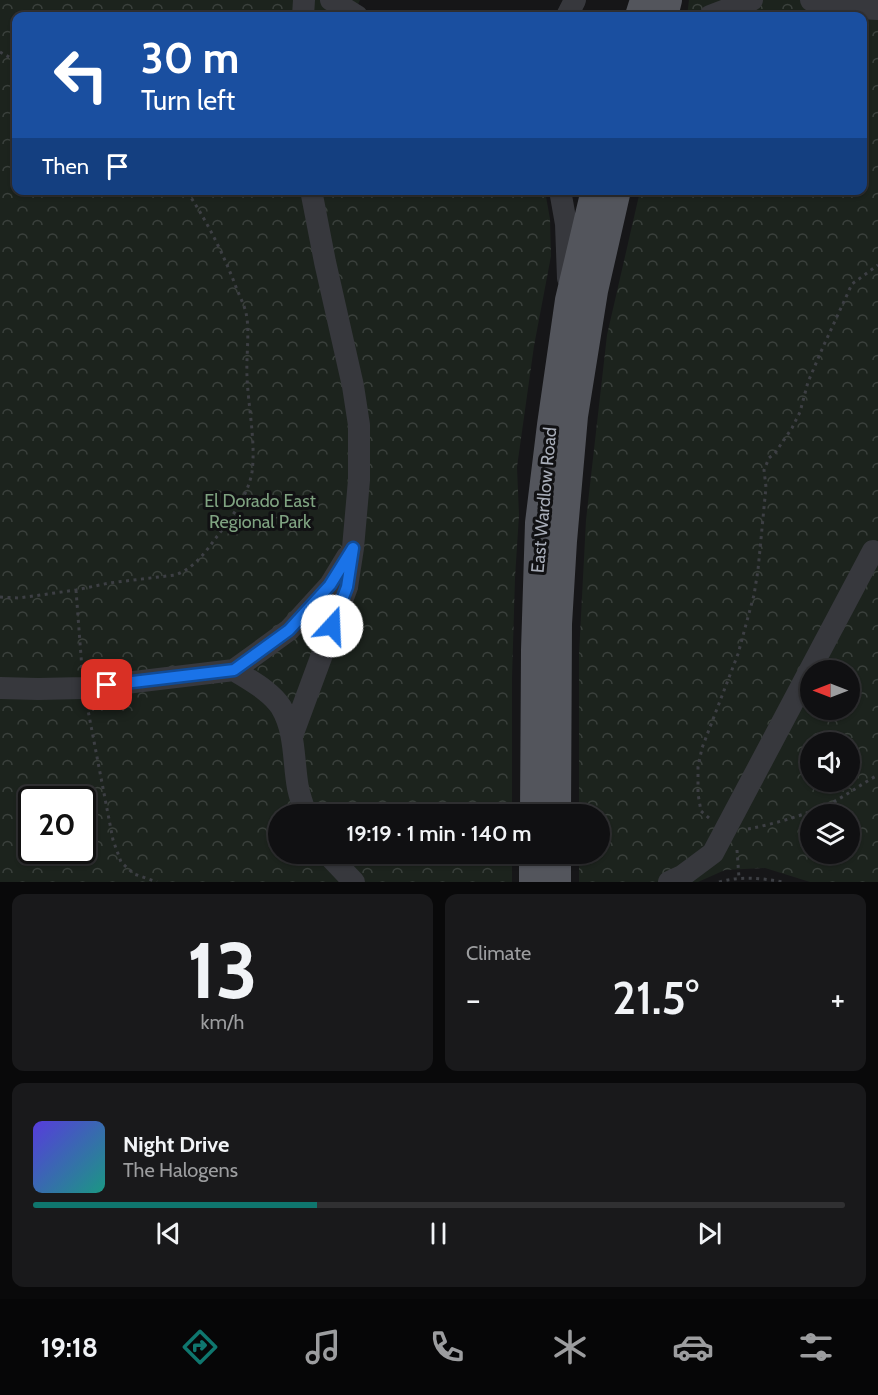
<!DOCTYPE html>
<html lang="en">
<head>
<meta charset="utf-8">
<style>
	body { margin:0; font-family:Cabin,sans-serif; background:#19191b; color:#f1f3f6; height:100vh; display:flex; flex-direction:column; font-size:22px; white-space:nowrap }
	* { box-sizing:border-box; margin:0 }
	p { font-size:20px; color:#9c9d9f }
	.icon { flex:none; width:33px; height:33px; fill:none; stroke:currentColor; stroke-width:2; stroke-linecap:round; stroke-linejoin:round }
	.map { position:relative; height:882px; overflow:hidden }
	.details { display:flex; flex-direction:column; gap:12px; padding:12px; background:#09090a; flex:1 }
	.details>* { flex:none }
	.top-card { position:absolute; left:12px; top:12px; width:855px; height:183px; border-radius:12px; box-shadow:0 2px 4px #0004,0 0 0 2px #303032; background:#1a4fa0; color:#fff; overflow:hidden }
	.needle { width:39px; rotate:270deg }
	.tools { position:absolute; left:800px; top:660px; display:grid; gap:12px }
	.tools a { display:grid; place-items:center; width:60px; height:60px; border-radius:50%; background:#101012; box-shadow:0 2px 4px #0004,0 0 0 2px #303032; font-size:30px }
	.speed { position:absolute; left:18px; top:786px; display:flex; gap:12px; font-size:30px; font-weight:700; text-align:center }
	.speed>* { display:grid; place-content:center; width:78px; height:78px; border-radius:50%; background:#101012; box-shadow:0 2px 4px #0004,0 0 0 2px #303032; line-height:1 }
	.speed .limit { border:3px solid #111; border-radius:9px; background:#fff; color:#111 }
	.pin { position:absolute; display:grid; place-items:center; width:51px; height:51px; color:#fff; margin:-26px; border-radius:12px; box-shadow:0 3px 9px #0006 }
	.me { position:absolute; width:66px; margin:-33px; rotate:20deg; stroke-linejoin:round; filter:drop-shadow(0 0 4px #0008) }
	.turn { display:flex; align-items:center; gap:21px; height:126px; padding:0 30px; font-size:27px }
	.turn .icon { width:78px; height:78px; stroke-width:2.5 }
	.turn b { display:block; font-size:42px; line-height:51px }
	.then { display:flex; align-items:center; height:57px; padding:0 30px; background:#0003; gap:12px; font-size:22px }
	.big { font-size:45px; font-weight:600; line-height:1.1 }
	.details .widget { flex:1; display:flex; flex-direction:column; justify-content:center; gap:9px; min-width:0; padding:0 21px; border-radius:12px; background:#19191b }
	.details .dial { align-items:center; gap:0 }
	.dial b { font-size:78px; line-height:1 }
	.song { display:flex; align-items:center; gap:18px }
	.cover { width:72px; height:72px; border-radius:9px; background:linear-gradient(135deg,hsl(250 70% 55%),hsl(170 70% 35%)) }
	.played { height:6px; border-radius:3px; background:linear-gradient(90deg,#0f766e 35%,#303032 35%) }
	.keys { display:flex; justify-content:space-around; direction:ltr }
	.heat { display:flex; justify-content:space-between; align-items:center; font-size:33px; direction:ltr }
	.details .tiles { flex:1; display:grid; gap:12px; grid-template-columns:1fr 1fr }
	.widget:last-child { grid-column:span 2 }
	.trip { position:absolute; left:268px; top:804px; width:342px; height:60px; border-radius:30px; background:#101012; box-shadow:0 2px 4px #0004,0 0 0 2px #303032; font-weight:600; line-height:60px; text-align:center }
	.dock { display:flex; height:96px; justify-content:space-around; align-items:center; background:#060607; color:#9c9d9f }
	.dock .icon { width:42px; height:42px }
	.dock .active { color:#0f766e }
	.dock b { font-size:27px; color:#f1f3f6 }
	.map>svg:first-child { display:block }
</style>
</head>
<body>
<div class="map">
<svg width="878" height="882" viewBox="0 0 878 882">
	<defs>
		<pattern id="forest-crowns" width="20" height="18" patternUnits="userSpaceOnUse" patternTransform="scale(1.5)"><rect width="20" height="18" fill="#1c231d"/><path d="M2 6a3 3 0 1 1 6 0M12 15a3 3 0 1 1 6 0" fill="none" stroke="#3a403c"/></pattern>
	</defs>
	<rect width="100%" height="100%" fill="#161618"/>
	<path fill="url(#forest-crowns)" fill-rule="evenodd" d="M0,0H360L353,16H16V190L545,191L550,219L551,256L534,346L517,467L519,515L515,578L512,678V814H279V854H512V882H0ZM32,800H82V850H32Z
		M689,0H878V882H810L765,868L725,870L698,882H579V854H600V814H579V654L586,520L607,335L640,191L862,190V16H687ZM810,670H849V710H810ZM810,742H849V782H810ZM810,814H849V854H810Z"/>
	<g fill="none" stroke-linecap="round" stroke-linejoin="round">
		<path stroke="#3d3f44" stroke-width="3" stroke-dasharray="3 4.5" stroke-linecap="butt" d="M0,52L16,61
			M76,590L82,669
			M0,597L19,598L76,590L109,583L175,575C193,569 204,554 215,539C230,520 248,496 252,472C256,442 248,406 247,376C246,358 250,329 246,313C244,304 239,295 236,287C223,253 207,221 186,190
			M87,705L113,840L121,862L134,874L157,882
			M709,818L701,811L698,794V767L702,748L738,654L754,595L758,570L766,487L764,470L769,458L775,453L792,428L800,412L808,382L823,347L852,284L878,265
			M748,829C774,824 805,815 829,804C846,796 861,784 878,775
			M737,850L739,878
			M719,882C741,876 761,878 783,882"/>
		<path stroke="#37383d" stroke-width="22" d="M331,0L357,16
			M811,0L859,8L878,9
			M303,16L304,0
			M567,16L575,0
			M710,16L752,0
			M560,190L566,224L568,278
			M234,670C249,680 271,691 281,707C296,732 293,761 298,788C300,797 303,806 306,814
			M0,688L38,689L84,688L234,670L289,630L330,585L347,557
			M292,736L347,587L353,548L359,480V425L353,386L325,262L311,190
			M328,854L332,859L354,882
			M669,882L682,876L713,853L873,551L878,554"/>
		<path stroke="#53555c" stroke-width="28" d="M639,16L644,0
			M664,16L668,0
			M534,814L535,650L539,523L551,425L569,300L595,190
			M557,814L558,624L563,541L574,416L594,291L617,190
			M557,854V882
			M533,882V854"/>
	</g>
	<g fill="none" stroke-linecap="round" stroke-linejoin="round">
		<g stroke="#114b97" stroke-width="15">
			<path id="route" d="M107,685L234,670L289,630L330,585L353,548L347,587L332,626"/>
		</g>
		<use href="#route" stroke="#1a73e8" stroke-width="10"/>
	</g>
	<g text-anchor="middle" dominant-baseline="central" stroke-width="6" stroke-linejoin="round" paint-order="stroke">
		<g font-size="18" fill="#a8adb8" stroke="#111113">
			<text transform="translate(544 500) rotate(-85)">East Wardlow Road</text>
		</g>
		<g font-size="18" fill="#7fa381" stroke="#111113">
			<text x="260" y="501">El Dorado East<tspan x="260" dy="21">Regional Park</tspan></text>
		</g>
	</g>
</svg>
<div class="tools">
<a><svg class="needle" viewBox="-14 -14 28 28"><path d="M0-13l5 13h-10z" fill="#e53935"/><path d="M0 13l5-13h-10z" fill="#9c9d9f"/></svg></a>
<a><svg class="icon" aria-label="sound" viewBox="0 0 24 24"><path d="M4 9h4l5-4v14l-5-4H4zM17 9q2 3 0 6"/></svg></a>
<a><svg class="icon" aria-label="layers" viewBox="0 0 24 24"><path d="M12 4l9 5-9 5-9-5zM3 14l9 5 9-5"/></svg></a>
</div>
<div class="speed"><div class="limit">20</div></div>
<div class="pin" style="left:107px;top:685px;background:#d93025"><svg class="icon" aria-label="arrive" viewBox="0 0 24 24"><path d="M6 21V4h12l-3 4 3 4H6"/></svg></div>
<svg class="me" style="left:332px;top:626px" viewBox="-20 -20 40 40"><circle r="19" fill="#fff"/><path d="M0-13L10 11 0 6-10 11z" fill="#1a73e8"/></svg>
<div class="trip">19:19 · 1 min · 140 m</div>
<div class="top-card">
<div class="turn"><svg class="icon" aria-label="left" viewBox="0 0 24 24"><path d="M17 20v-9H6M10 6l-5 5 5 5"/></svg><div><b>30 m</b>Turn left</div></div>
<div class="then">Then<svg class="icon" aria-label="arrive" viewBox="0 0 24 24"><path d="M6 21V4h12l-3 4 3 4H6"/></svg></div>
</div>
</div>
<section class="details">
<div class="tiles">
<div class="widget dial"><b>13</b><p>km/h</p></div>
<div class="widget"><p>Climate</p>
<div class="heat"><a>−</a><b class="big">21.5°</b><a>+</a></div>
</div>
<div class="widget">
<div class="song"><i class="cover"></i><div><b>Night Drive</b><p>The Halogens</p></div></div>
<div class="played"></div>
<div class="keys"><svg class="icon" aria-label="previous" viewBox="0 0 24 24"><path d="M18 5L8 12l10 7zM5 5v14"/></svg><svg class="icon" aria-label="pause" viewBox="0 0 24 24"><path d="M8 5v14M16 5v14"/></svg><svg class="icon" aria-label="next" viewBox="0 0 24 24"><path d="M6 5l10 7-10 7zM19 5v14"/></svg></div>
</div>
</div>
</section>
<nav class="dock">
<b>19:18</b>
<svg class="icon active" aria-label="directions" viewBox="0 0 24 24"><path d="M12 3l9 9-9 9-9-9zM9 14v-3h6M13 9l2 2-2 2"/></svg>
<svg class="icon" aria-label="music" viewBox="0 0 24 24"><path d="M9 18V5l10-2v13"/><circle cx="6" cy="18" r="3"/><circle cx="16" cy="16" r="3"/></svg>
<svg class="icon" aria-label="phone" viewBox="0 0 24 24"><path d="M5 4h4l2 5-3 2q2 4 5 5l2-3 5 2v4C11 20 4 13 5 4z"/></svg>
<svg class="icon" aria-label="climate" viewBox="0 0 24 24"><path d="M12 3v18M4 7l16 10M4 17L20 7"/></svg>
<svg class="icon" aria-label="car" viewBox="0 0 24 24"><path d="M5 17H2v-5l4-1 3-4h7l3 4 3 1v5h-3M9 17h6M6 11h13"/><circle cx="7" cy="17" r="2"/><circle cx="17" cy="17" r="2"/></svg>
<svg class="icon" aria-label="filters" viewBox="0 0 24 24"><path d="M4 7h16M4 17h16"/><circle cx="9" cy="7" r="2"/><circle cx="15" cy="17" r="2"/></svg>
</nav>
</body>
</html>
